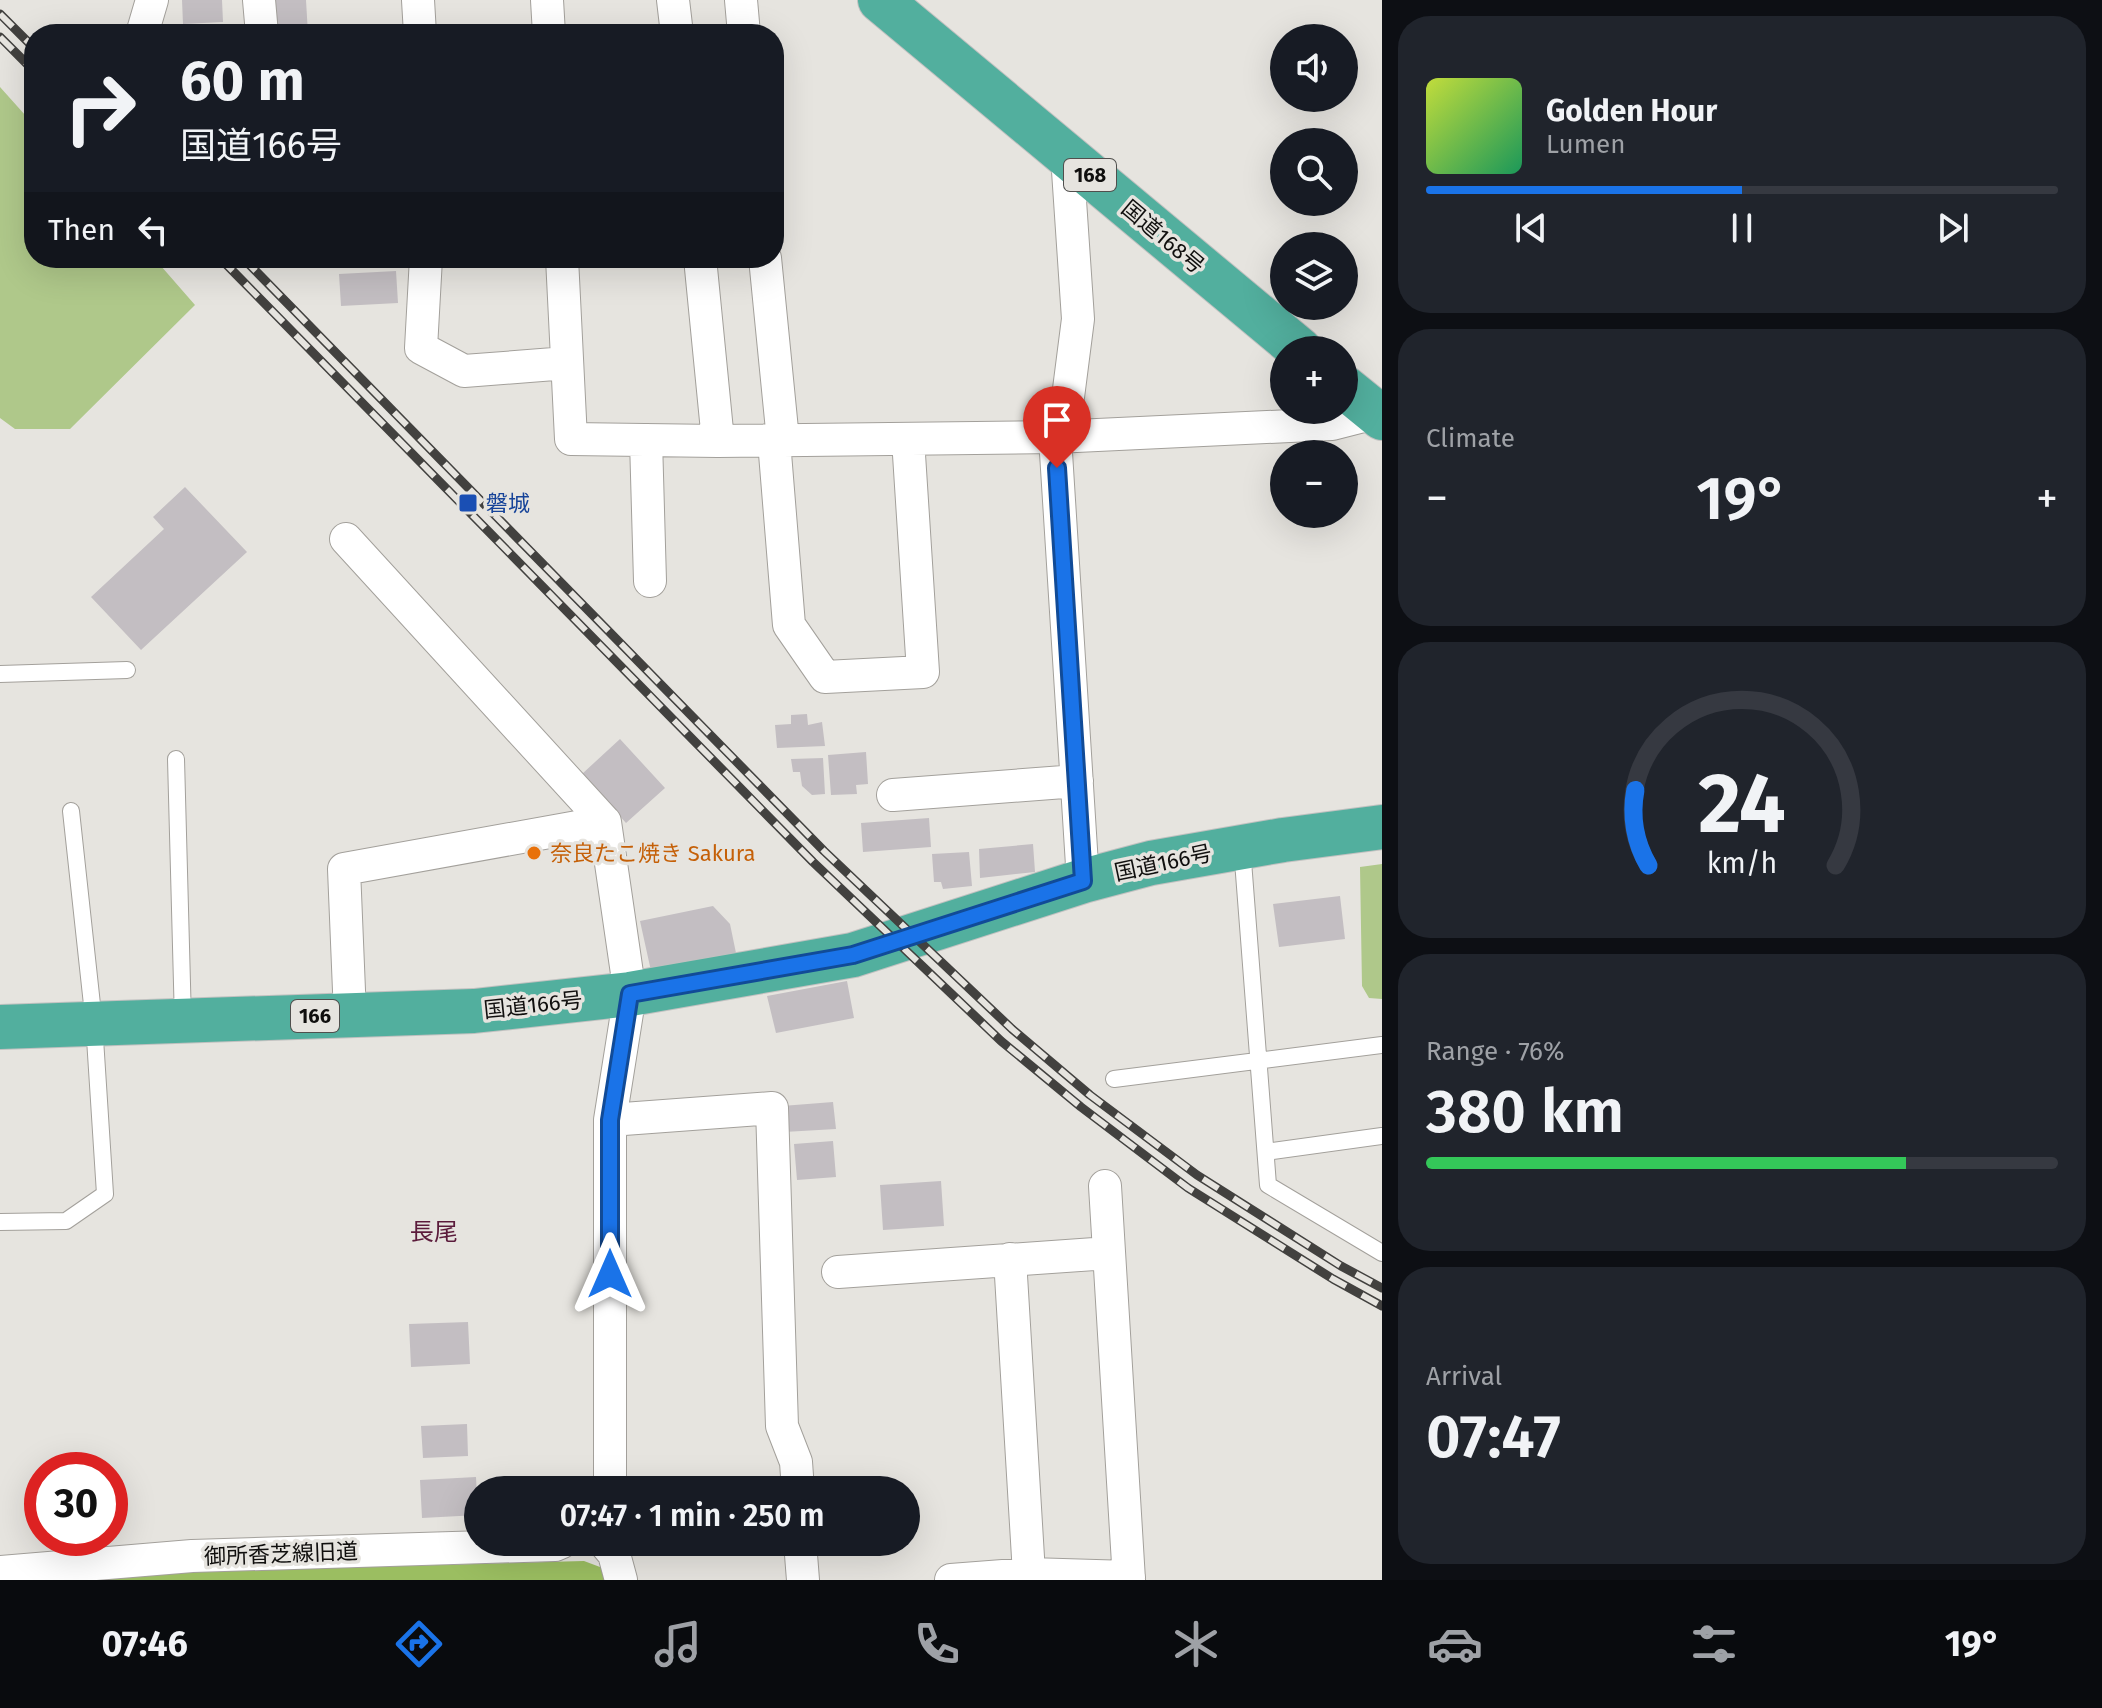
<!DOCTYPE html>
<html lang="en">
<head>
<meta charset="utf-8">
<style>
	body { margin:0; font-family:"Fira Sans","Noto Sans JP",sans-serif; background:#20242c; color:#f1f3f6; height:100vh; display:flex; flex-direction:column; font-size:30px; white-space:nowrap }
	* { box-sizing:border-box; margin:0 }
	p { font-size:26px; color:#9ea1a6 }
	.icon { flex:none; width:44px; height:44px; fill:none; stroke:currentColor; stroke-width:2; stroke-linecap:round; stroke-linejoin:round }
	.map { position:relative; flex:1; overflow:hidden }
	.sheet { display:flex; flex-direction:column; gap:16px; padding:16px; background:#0d0f14; width:720px }
	.sheet>* { flex:none }
	.banner { position:absolute; left:24px; top:24px; width:760px; height:244px; border-radius:32px; box-shadow:0 8px 32px #0002; background:#171b24; color:#f1f3f6; overflow:hidden }
	.fabs { position:absolute; left:1270px; top:24px; display:grid; gap:16px }
	.fabs a { display:grid; place-items:center; width:88px; height:88px; border-radius:50%; background:#171b24; box-shadow:0 8px 32px #0002; font-size:40px }
	.speed { position:absolute; left:24px; top:1452px; display:flex; gap:16px; font-size:40px; font-weight:700; text-align:center }
	.speed>* { display:grid; place-content:center; width:104px; height:104px; border-radius:50%; background:#171b24; box-shadow:0 8px 32px #0002; line-height:1 }
	.speed .limit { border:12px solid #d22; background:#fff; color:#111 }
	.pin { position:absolute; display:grid; place-items:center; width:68px; height:68px; color:#fff; margin:-82px -34px; border-radius:50% 50% 50% 0; rotate:-45deg; box-shadow:0 0 8px #0007 }
	.pin .icon { rotate:45deg }
	.me { position:absolute; width:88px; margin:-44px; rotate:0deg; stroke-linejoin:round; filter:drop-shadow(0 0 6px #0008) }
	.turn { display:flex; align-items:center; gap:28px; height:168px; padding:0 24px; font-size:36px }
	.turn .icon { width:104px; height:104px; stroke-width:2.5 }
	.turn b { display:block; font-size:56px; line-height:68px }
	.then { display:flex; align-items:center; height:76px; padding:0 24px; background:#0003; gap:16px; font-size:30px }
	.big { font-size:60px; font-weight:600; line-height:1.1 }
	.sheet .tile { flex:1; display:flex; flex-direction:column; justify-content:center; gap:12px; min-width:0; padding:0 28px; border-radius:32px; background:#20242c }
	.sheet .dial { align-items:center; gap:0 }
	.dial svg { height:208px; overflow:visible; fill:none; stroke:#363941; stroke-width:7; stroke-linecap:round; text-anchor:middle }
	.dial text { fill:#f1f3f6; stroke:none }
	.song { display:flex; align-items:center; gap:24px }
	.cover { width:96px; height:96px; border-radius:12px; background:linear-gradient(135deg,hsl(70 70% 55%),hsl(150 70% 35%)) }
	.played { height:8px; border-radius:4px; background:linear-gradient(90deg,#1a73e8 50%,#363941 50%) }
	.keys { display:flex; justify-content:space-around; direction:ltr }
	.heat { display:flex; justify-content:space-between; align-items:center; font-size:44px; direction:ltr }
	.charge { height:12px; border-radius:6px; background:linear-gradient(90deg,#34c759 76%,#363941 0) }
	.trip { position:absolute; left:464px; top:1476px; width:456px; height:80px; border-radius:40px; background:#171b24; box-shadow:0 8px 32px #0002; font-weight:600; line-height:80px; text-align:center }
	.tabs { display:flex; height:128px; justify-content:space-around; align-items:center; background:#090b0e; color:#9ea1a6 }
	.tabs .icon { width:56px; height:56px }
	.tabs .selected { color:#1a73e8 }
	.tabs b { font-size:36px; color:#f1f3f6 }
	main { display:flex; flex:1; min-height:0 }
	.map>svg:first-child { display:block }
</style>
</head>
<body>
<main>
<div class="map">
<svg width="1382" height="1580" viewBox="0 0 1382 1580">
	<rect width="100%" height="100%" fill="#e6e4df"/>
	<path fill="#afc88a" d="M0,87L34,125V258H154L195,305L70,429H15L0,418Z
		M1382,864V999L1369,998L1362,986L1360,867Z"/>
	<path fill="#9bbe61" d="M584,1561L608,1570L609,1580H108V1574Z"/>
	<path fill="#c3bec2" d="M182,0H222L223,22L183,24Z
		M273,0H306L308,34H276Z
		M229,26V34H183L182,29Z
		M396,271L398,303L341,306L339,274Z
		M185,487L247,552L141,650L91,597L164,529L153,517Z
		M807,714L808,725L822,722L825,746L777,748L775,725L791,724V715Z
		M620,739L665,788L626,823L582,774Z
		M866,752L868,784L856,785L857,794L831,795L828,755Z
		M823,758L825,794L812,795L802,786L800,772H793L791,759Z
		M929,818L931,847L863,852L861,823Z
		M1033,844L1035,872L980,878L979,849Z
		M969,852L972,886L943,889L941,882H934L932,854Z
		M1340,896L1345,939L1279,947L1273,904Z
		M713,906L730,924L736,953L651,971L640,921Z
		M847,981L854,1018L776,1033L767,996Z
		M833,1102L836,1129L784,1132L782,1106Z
		M833,1141L836,1177L797,1180L794,1144Z
		M941,1181L944,1226L883,1230L880,1185Z
		M468,1322L470,1364L411,1367L409,1324Z
		M467,1424L468,1456L423,1458L421,1426Z
		M476,1477L478,1515L422,1518L420,1480Z"/>
	<g fill="none" stroke-linecap="round" stroke-linejoin="round">
		<g stroke="#a3a09b" stroke-width="18">
			<path id="lane" d="M0,674L127,670
				M176,759L183,1021
				M1242,848L1268,1185L1382,1253
				M1114,1079L1382,1045
				M1266,1152L1382,1136
				M0,1222L66,1221L105,1194L94,1023L71,811"/>
		</g>
		<g stroke="#a3a09b" stroke-width="34">
			<path id="street" d="M259,0L262,34
				M418,0L420,34
				M547,0L549,34
				M673,0L677,34
				M741,0L744,34
				M142,34L152,0
				M426,258L421,348L464,371L567,363
				M562,258L571,439L718,441L1055,437L1332,424L1375,413
				M700,258L718,441
				M765,258L783,440
				M1063,436L1078,319L1067,156
				M1055,437L1083,881
				M646,440L650,581
				M774,441L789,625L825,677L923,672L908,439
				M346,539L605,822L630,994L610,1120V1490
				M893,795L1077,781
				M350,1015L344,869L605,822
				M610,1120L772,1108L782,1426L796,1462L798,1490
				M1105,1186L1129,1580
				M1010,1259L1029,1574
				M838,1272L1109,1253
				M604,1542L614,1554L621,1580
				M800,1542L803,1580
				M0,1572L192,1556L555,1545L562,1542
				M951,1580L1029,1574L1129,1577"/>
		</g>
		<g stroke="#c1c1c0" stroke-width="46">
			<path id="highway" d="M880,0L1300,350
				M1344,387L1382,418
				M0,1027L474,1011L630,994L853,955L1083,881L1151,863L1283,840L1382,827"/>
		</g>
		<use href="#lane" stroke="#fff" stroke-width="16"/>
		<use href="#street" stroke="#fff" stroke-width="32"/>
		<use href="#highway" stroke="#52af9e" stroke-width="44"/>
		<g stroke="#42413f" stroke-width="9">
			<path id="rail" d="M0,14L34,48
				M0,37L34,71
				M220,258L813,862L1001,1041L1081,1107L1188,1188L1333,1279L1382,1306
				M243,258L824,851L1012,1029L1090,1095L1197,1175L1341,1266L1382,1288"/>
		</g>
		<use href="#rail" stroke="#e6e4df" stroke-width="6" stroke-dasharray="18" stroke-linecap="butt"/>
	</g>
	<g fill="none" stroke-linecap="round" stroke-linejoin="round">
		<g stroke="#114b97" stroke-width="20">
			<path id="route" d="M610,1274V1120L630,994L853,955L1083,881L1057,468"/>
		</g>
		<use href="#route" stroke="#1a73e8" stroke-width="14"/>
	</g>
	<rect fill="#1a4fb4" stroke="#e6e4df" stroke-width="3" x="458" y="493" width="20" height="20" rx="4"/>
	<circle fill="#e8710a" stroke="#e6e4df" stroke-width="3" cx="534" cy="853" r="8"/>
	<g text-anchor="middle" dominant-baseline="central" stroke-width="7" stroke-linejoin="round" paint-order="stroke">
		<g fill="#e6e4df" stroke="#504f4d" stroke-width="2">
			<rect x="1064" y="159" width="52" height="32" rx="6"/>
			<rect x="291" y="1000" width="48" height="32" rx="6"/>
		</g>
		<g font-size="20" font-weight="bold" fill="#100f0e">
			<text x="1090" y="175">168</text>
			<text x="315" y="1016">166</text>
		</g>
		<g font-size="22" fill="#100f0e" stroke="#e6e4df">
			<text transform="translate(1163 237) rotate(40)">国道168号</text>
			<text transform="translate(1163 863) rotate(-12)">国道166号</text>
			<text transform="translate(533 1005) rotate(-6)">国道166号</text>
			<text transform="translate(281 1554) rotate(-2)">御所香芝線旧道</text>
		</g>
		<g font-size="22" fill="#164399" stroke="#e6e4df" text-anchor="start">
			<text x="486" y="503">磐城</text>
		</g>
		<g font-size="22" fill="#c56008" stroke="#e6e4df" text-anchor="start">
			<text x="550" y="853">奈良たこ焼き Sakura</text>
		</g>
		<g font-size="24" fill="#5b1b3b" stroke="#e6e4df">
			<text x="434" y="1232">長尾</text>
		</g>
	</g>
</svg>
<div class="fabs">
<a><svg class="icon" aria-label="sound" viewBox="0 0 24 24"><path d="M4 9h4l5-4v14l-5-4H4zM17 9q2 3 0 6"/></svg></a>
<a><svg class="icon" aria-label="search" viewBox="0 0 24 24"><circle cx="10" cy="10" r="6"/><path d="M15 15l6 6"/></svg></a>
<a><svg class="icon" aria-label="layers" viewBox="0 0 24 24"><path d="M12 4l9 5-9 5-9-5zM3 14l9 5 9-5"/></svg></a>
<a>+</a>
<a>−</a>
</div>
<div class="speed"><div class="limit">30</div></div>
<div class="pin" style="left:1057px;top:468px;background:#d93025"><svg class="icon" aria-label="arrive" viewBox="0 0 24 24"><path d="M6 21V4h12l-3 4 3 4H6"/></svg></div>
<svg class="me" style="left:610px;top:1274px" viewBox="-20 -20 40 40"><path d="M0-17L14 15 0 8-14 15z" fill="#1a73e8" stroke="#fff" stroke-width="4"/></svg>
<div class="trip">07:47 · 1 min · 250 m</div>
<div class="banner">
<div class="turn"><svg class="icon" aria-label="right" viewBox="0 0 24 24"><path d="M7 20v-9h11M14 6l5 5-5 5"/></svg><div><b>60 m</b>国道166号</div></div>
<div class="then">Then<svg class="icon" aria-label="left" viewBox="0 0 24 24"><path d="M17 20v-9H6M10 6l-5 5 5 5"/></svg></div>
</div>
</div>
<section class="sheet">
<div class="tile">
<div class="song"><i class="cover"></i><div><b>Golden Hour</b><p>Lumen</p></div></div>
<div class="played"></div>
<div class="keys"><svg class="icon" aria-label="previous" viewBox="0 0 24 24"><path d="M18 5L8 12l10 7zM5 5v14"/></svg><svg class="icon" aria-label="pause" viewBox="0 0 24 24"><path d="M8 5v14M16 5v14"/></svg><svg class="icon" aria-label="next" viewBox="0 0 24 24"><path d="M6 5l10 7-10 7zM19 5v14"/></svg></div>
</div>
<div class="tile"><p>Climate</p>
<div class="heat"><a>−</a><b class="big">19°</b><a>+</a></div>
</div>
<div class="tile dial"><svg viewBox="0 0 100 80">
<path d="M14 69A42 42 0 1 1 86 69"/>
<path d="M14 69A42 42 0 0 1 9 40" stroke="#1a73e8"/>
<text x="50" y="56" font-size="32" font-weight="700">24</text>
<text x="50" y="72" font-size="11">km/h</text>
</svg></div>
<div class="tile"><p>Range · 76%</p><b class="big">380 km</b><div class="charge"></div></div>
<div class="tile"><p>Arrival</p><b class="big">07:47</b></div>
</section>
</main>
<nav class="tabs">
<b>07:46</b>
<svg class="icon selected" aria-label="directions" viewBox="0 0 24 24"><path d="M12 3l9 9-9 9-9-9zM9 14v-3h6M13 9l2 2-2 2"/></svg>
<svg class="icon" aria-label="music" viewBox="0 0 24 24"><path d="M9 18V5l10-2v13"/><circle cx="6" cy="18" r="3"/><circle cx="16" cy="16" r="3"/></svg>
<svg class="icon" aria-label="phone" viewBox="0 0 24 24"><path d="M5 4h4l2 5-3 2q2 4 5 5l2-3 5 2v4C11 20 4 13 5 4z"/></svg>
<svg class="icon" aria-label="climate" viewBox="0 0 24 24"><path d="M12 3v18M4 7l16 10M4 17L20 7"/></svg>
<svg class="icon" aria-label="car" viewBox="0 0 24 24"><path d="M5 17H2v-5l4-1 3-4h7l3 4 3 1v5h-3M9 17h6M6 11h13"/><circle cx="7" cy="17" r="2"/><circle cx="17" cy="17" r="2"/></svg>
<svg class="icon" aria-label="filters" viewBox="0 0 24 24"><path d="M4 7h16M4 17h16"/><circle cx="9" cy="7" r="2"/><circle cx="15" cy="17" r="2"/></svg>
<b>19°</b>
</nav>
</body>
</html>
